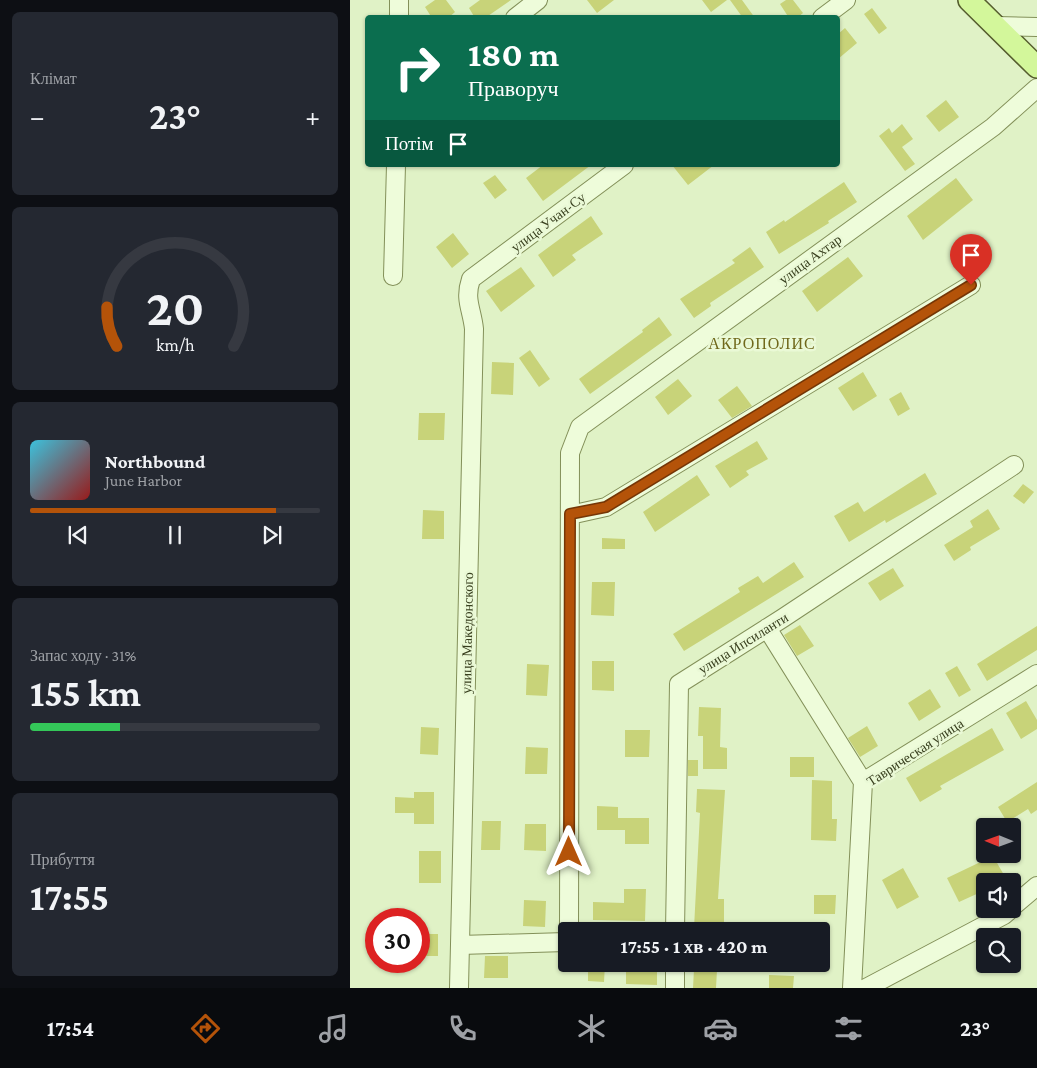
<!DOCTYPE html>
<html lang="uk">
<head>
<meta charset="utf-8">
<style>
	body { margin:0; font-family:"Crimson Pro",serif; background:#242831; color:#f1f3f6; height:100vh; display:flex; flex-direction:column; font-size:19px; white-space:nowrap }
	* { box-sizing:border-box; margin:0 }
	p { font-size:16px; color:#9ea1a6 }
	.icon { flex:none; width:28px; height:28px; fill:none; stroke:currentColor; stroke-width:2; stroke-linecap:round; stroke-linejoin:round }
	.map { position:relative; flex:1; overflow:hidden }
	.details { display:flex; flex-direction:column; gap:12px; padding:12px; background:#0d0f14; width:350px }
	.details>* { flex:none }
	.guide { position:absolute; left:15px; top:15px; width:475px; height:152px; border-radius:5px; box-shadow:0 1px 4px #0004; background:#0b6e4f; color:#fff; overflow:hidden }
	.needle { width:32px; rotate:271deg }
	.controls { position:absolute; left:626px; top:818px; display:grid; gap:10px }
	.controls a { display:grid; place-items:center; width:45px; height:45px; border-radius:5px; background:#171b24; box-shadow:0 1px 4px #0004; font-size:25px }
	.speed { position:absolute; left:15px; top:908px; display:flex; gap:10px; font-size:25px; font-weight:700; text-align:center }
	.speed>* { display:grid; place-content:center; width:65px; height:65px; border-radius:50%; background:#171b24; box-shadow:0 1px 4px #0004; line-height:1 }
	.speed .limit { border:8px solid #d22; background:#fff; color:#111 }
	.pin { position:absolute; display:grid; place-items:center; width:42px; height:42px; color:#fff; margin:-51px -21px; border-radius:50% 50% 50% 0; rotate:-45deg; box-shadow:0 0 5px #0007 }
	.pin .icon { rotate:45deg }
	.me { position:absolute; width:55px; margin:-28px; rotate:0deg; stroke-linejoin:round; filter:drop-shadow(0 0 4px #0008) }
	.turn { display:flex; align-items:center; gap:18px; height:105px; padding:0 20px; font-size:22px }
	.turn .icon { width:65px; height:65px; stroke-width:2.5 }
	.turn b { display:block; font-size:35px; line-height:42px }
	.then { display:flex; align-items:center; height:48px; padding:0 20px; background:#0003; gap:10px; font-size:19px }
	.big { font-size:38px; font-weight:700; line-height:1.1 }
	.details .card { flex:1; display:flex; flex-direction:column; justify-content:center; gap:8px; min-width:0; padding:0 18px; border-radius:8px; background:#242831 }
	.details .dial { align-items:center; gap:0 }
	.dial svg { height:130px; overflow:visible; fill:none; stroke:#363941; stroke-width:7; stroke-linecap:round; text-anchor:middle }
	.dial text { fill:#f1f3f6; stroke:none }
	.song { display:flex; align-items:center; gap:15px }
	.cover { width:60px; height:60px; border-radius:8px; background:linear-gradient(135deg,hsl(190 70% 55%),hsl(0 70% 35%)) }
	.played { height:5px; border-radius:2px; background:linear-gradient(90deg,#b45309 85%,#363941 85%) }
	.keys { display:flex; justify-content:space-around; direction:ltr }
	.heat { display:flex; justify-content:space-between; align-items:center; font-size:28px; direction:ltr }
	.charge { height:8px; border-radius:4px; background:linear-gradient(90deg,#34c759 31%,#363941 0) }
	.trip { position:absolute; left:208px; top:922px; width:272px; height:50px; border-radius:5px; background:#171b24; box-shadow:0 1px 4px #0004; font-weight:700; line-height:50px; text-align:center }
	.menu { display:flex; height:80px; justify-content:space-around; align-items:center; background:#090b0e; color:#9ea1a6 }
	.menu .icon { width:35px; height:35px }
	.menu .current { color:#b45309 }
	.menu b { font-size:22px; color:#f1f3f6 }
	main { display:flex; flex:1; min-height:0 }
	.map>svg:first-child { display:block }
</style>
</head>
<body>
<main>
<section class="details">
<div class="card"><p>Клімат</p>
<div class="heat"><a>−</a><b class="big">23°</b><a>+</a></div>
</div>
<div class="card dial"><svg viewBox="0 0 100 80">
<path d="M14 69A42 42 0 1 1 86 69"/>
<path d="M14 69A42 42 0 0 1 8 45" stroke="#b45309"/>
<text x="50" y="56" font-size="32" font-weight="700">20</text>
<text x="50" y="72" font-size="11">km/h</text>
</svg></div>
<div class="card">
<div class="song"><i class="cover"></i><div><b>Northbound</b><p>June Harbor</p></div></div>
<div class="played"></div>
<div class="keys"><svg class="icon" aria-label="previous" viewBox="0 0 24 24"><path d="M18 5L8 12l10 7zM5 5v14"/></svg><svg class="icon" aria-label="pause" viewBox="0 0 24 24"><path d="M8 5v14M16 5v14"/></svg><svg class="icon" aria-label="next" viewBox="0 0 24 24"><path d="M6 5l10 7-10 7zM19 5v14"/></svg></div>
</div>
<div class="card"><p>Запас ходу · 31%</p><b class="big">155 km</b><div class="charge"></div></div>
<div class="card"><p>Прибуття</p><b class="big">17:55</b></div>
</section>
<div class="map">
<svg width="687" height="988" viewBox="0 0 687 988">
	<rect width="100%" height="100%" fill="#e0f2c6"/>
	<path fill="#c8d379" d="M85,0H96L105,12L98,18H82L75,7Z
		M130,0H161L135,18H125L119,8Z
		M237,0H264L247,13Z
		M352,0H377L361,12Z
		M380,0H392L405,18H393Z
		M436,0H443L453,13L447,18H439L430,4Z
		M522,8L537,28L529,34L514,14Z
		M495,28L507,43L488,59V34Z
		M596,100L609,117L589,132L576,116Z
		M552,124L563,139L552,147L565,164L555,171L529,136L539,128L542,133Z
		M193,165H241L193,201L176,178Z
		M322,165H364L338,185Z
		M145,175L157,190L145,199L133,183Z
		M606,178L623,200L573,240L557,216Z
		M494,182L507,202L478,221L479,223L429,254L416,232L434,220L435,222Z
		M241,216L253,234L222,255L226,260L203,277L188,255Z
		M103,233L119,254L102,268L86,247Z
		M400,247L414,267L360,303L361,306L344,318L330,299L385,263L382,260Z
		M498,257L513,276L467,312L452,291Z
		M171,267L185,286L151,312L136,291Z
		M309,317L322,335L240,394L229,379L293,332L292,330Z
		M180,350L200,379L189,387L169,358Z
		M142,362L164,363L163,395L141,394Z
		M513,372L527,396L503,411L488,388Z
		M328,379L342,396L318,415L305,397Z
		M387,386L402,406L382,418L368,400Z
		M551,392L560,409L548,416L539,399Z
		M69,413H95L94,440H68Z
		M407,441L418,459L396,471L399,475L380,488L365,466Z
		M575,473L587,494L536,523L535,520L499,542L484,516L508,502L514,512Z
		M347,475L360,495L305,532L293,512Z
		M673,484L684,492L674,504L663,496Z
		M638,509L650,529L620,547L621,550L604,561L594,545L623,527L620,521Z
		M73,510L94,511V539H72Z
		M252,538L275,539V549H252Z
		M444,562L454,577L334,651L323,634L390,592L388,588L408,576L413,583Z
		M543,568L554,586L530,601L518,583Z
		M242,582H265L264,616L241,615Z
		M450,625L464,646L447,656L434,635Z
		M687,626V650L637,681L627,664Z
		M242,661H264V691L242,690Z
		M177,664L199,665L197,696L176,695Z
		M607,666L621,690L609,697L595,673Z
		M580,689L591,707L569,721L558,703Z
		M676,701L687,720V729L671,739L656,713Z
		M349,707L371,708L370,747L377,748V769H353V736H348Z
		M517,726L528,746L510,757L498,738Z
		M71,727L89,728L88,755L70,754Z
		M642,728L654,750L590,786L592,789L570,802L556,778Z
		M275,730H300L299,757H275Z
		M176,747L198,748L197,774H175Z
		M440,757H464V777H440Z
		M338,760H348V776H338Z
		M462,780L482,781V819H487L486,841L461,840Z
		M687,782V810L681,814L678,809L657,822L648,807Z
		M347,789L375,790L368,899H374V929L344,928L350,813L346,812Z
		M64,792H84V824H64V813H45V797L64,798Z
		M247,806L268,807V818H299V844H275V830H247Z
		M132,821H151L150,850H131Z
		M175,824H196V851L174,850Z
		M69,851H91V883H69Z
		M643,856L654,875L643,881H626L631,892L609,902L597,878Z
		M553,868L569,897L547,909L532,880Z
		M274,889H296L295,921L243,920V902L274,903Z
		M464,895H486L485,914H464Z
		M174,900L196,901L195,927L173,926Z
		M69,934H88V956H69Z
		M135,956H158V978H134Z
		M238,964H255L254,982L238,981Z
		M276,964H307V985L276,984Z
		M344,969L367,970L366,988H343Z
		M419,975L444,976L443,988H419Z"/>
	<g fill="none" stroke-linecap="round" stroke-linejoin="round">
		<g stroke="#839059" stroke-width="20">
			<path id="minor" d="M49,18V0
				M165,18L188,0
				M472,18L496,0
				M646,26L687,27
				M43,276L46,165
				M220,515L256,507L621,285
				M417,628L513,782
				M662,907L687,886
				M219,931L220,453L230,427L643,127L687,88
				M325,931L329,684L433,618L664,465
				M110,945L216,942
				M325,964V988
				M109,988L124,329C122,309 114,300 121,279L274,165
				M502,988L513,782L687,674
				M516,988L654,915L661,909"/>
		</g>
		<g stroke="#555d2e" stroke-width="24">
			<path id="major" d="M619,0L687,67"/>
		</g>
		<use href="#minor" stroke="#eefcda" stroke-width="18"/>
		<use href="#major" stroke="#d3f79b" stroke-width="21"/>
	</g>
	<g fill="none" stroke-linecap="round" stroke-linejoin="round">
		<g stroke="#753606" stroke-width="12">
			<path id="route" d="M219,852L220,514L256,507L621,285"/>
		</g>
		<use href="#route" stroke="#b45309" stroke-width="9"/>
	</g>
	<g text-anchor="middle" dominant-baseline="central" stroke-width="5" stroke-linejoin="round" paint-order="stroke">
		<g font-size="14" fill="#383f1e" stroke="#eaf9d6">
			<text transform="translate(198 222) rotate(-37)">улица Учан-Су</text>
			<text transform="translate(460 259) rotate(-36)">улица Ахтар</text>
			<text transform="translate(117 633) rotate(-89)">улица Македонского</text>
			<text transform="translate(393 643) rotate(-32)">улица Ипсиланти</text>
			<text transform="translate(565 752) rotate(-33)">Таврическая улица</text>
		</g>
		<g font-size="16" letter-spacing="1" fill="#6f681a" stroke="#eaf9d6">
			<text x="412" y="343">АКРОПОЛИС</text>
		</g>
	</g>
</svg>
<div class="controls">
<a><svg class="needle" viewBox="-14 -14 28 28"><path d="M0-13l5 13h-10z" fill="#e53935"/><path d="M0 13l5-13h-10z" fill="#9ea1a6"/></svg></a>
<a><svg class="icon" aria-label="sound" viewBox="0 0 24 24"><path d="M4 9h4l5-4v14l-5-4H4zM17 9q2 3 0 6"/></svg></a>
<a><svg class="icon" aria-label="search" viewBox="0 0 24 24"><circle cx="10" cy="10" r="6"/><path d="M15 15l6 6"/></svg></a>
</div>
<div class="speed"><div class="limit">30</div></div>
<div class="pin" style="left:621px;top:285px;background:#d93025"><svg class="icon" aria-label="arrive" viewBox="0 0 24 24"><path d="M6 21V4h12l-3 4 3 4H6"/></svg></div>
<svg class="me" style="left:219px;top:852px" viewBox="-20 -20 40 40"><path d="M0-17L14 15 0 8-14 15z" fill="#b45309" stroke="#fff" stroke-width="4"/></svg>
<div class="trip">17:55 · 1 хв · 420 m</div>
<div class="guide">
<div class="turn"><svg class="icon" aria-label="right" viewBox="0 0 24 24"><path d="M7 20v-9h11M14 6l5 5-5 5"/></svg><div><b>180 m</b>Праворуч</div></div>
<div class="then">Потім<svg class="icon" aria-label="arrive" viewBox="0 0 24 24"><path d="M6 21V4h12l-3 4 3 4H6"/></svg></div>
</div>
</div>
</main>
<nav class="menu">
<b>17:54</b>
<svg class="icon current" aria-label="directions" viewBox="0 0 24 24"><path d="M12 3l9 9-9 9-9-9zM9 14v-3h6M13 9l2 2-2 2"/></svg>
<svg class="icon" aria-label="music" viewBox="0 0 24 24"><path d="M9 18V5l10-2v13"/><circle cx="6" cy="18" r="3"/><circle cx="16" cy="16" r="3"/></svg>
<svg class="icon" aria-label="phone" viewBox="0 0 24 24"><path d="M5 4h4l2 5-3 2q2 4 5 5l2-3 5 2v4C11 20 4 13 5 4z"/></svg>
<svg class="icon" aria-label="climate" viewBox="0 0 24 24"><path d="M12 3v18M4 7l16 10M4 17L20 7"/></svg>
<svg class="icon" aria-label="car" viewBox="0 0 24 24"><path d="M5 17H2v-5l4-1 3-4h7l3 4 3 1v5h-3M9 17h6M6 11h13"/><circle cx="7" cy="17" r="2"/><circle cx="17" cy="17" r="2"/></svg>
<svg class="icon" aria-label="filters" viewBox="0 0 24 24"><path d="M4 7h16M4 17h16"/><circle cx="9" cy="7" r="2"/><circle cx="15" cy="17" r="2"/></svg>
<b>23°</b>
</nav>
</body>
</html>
